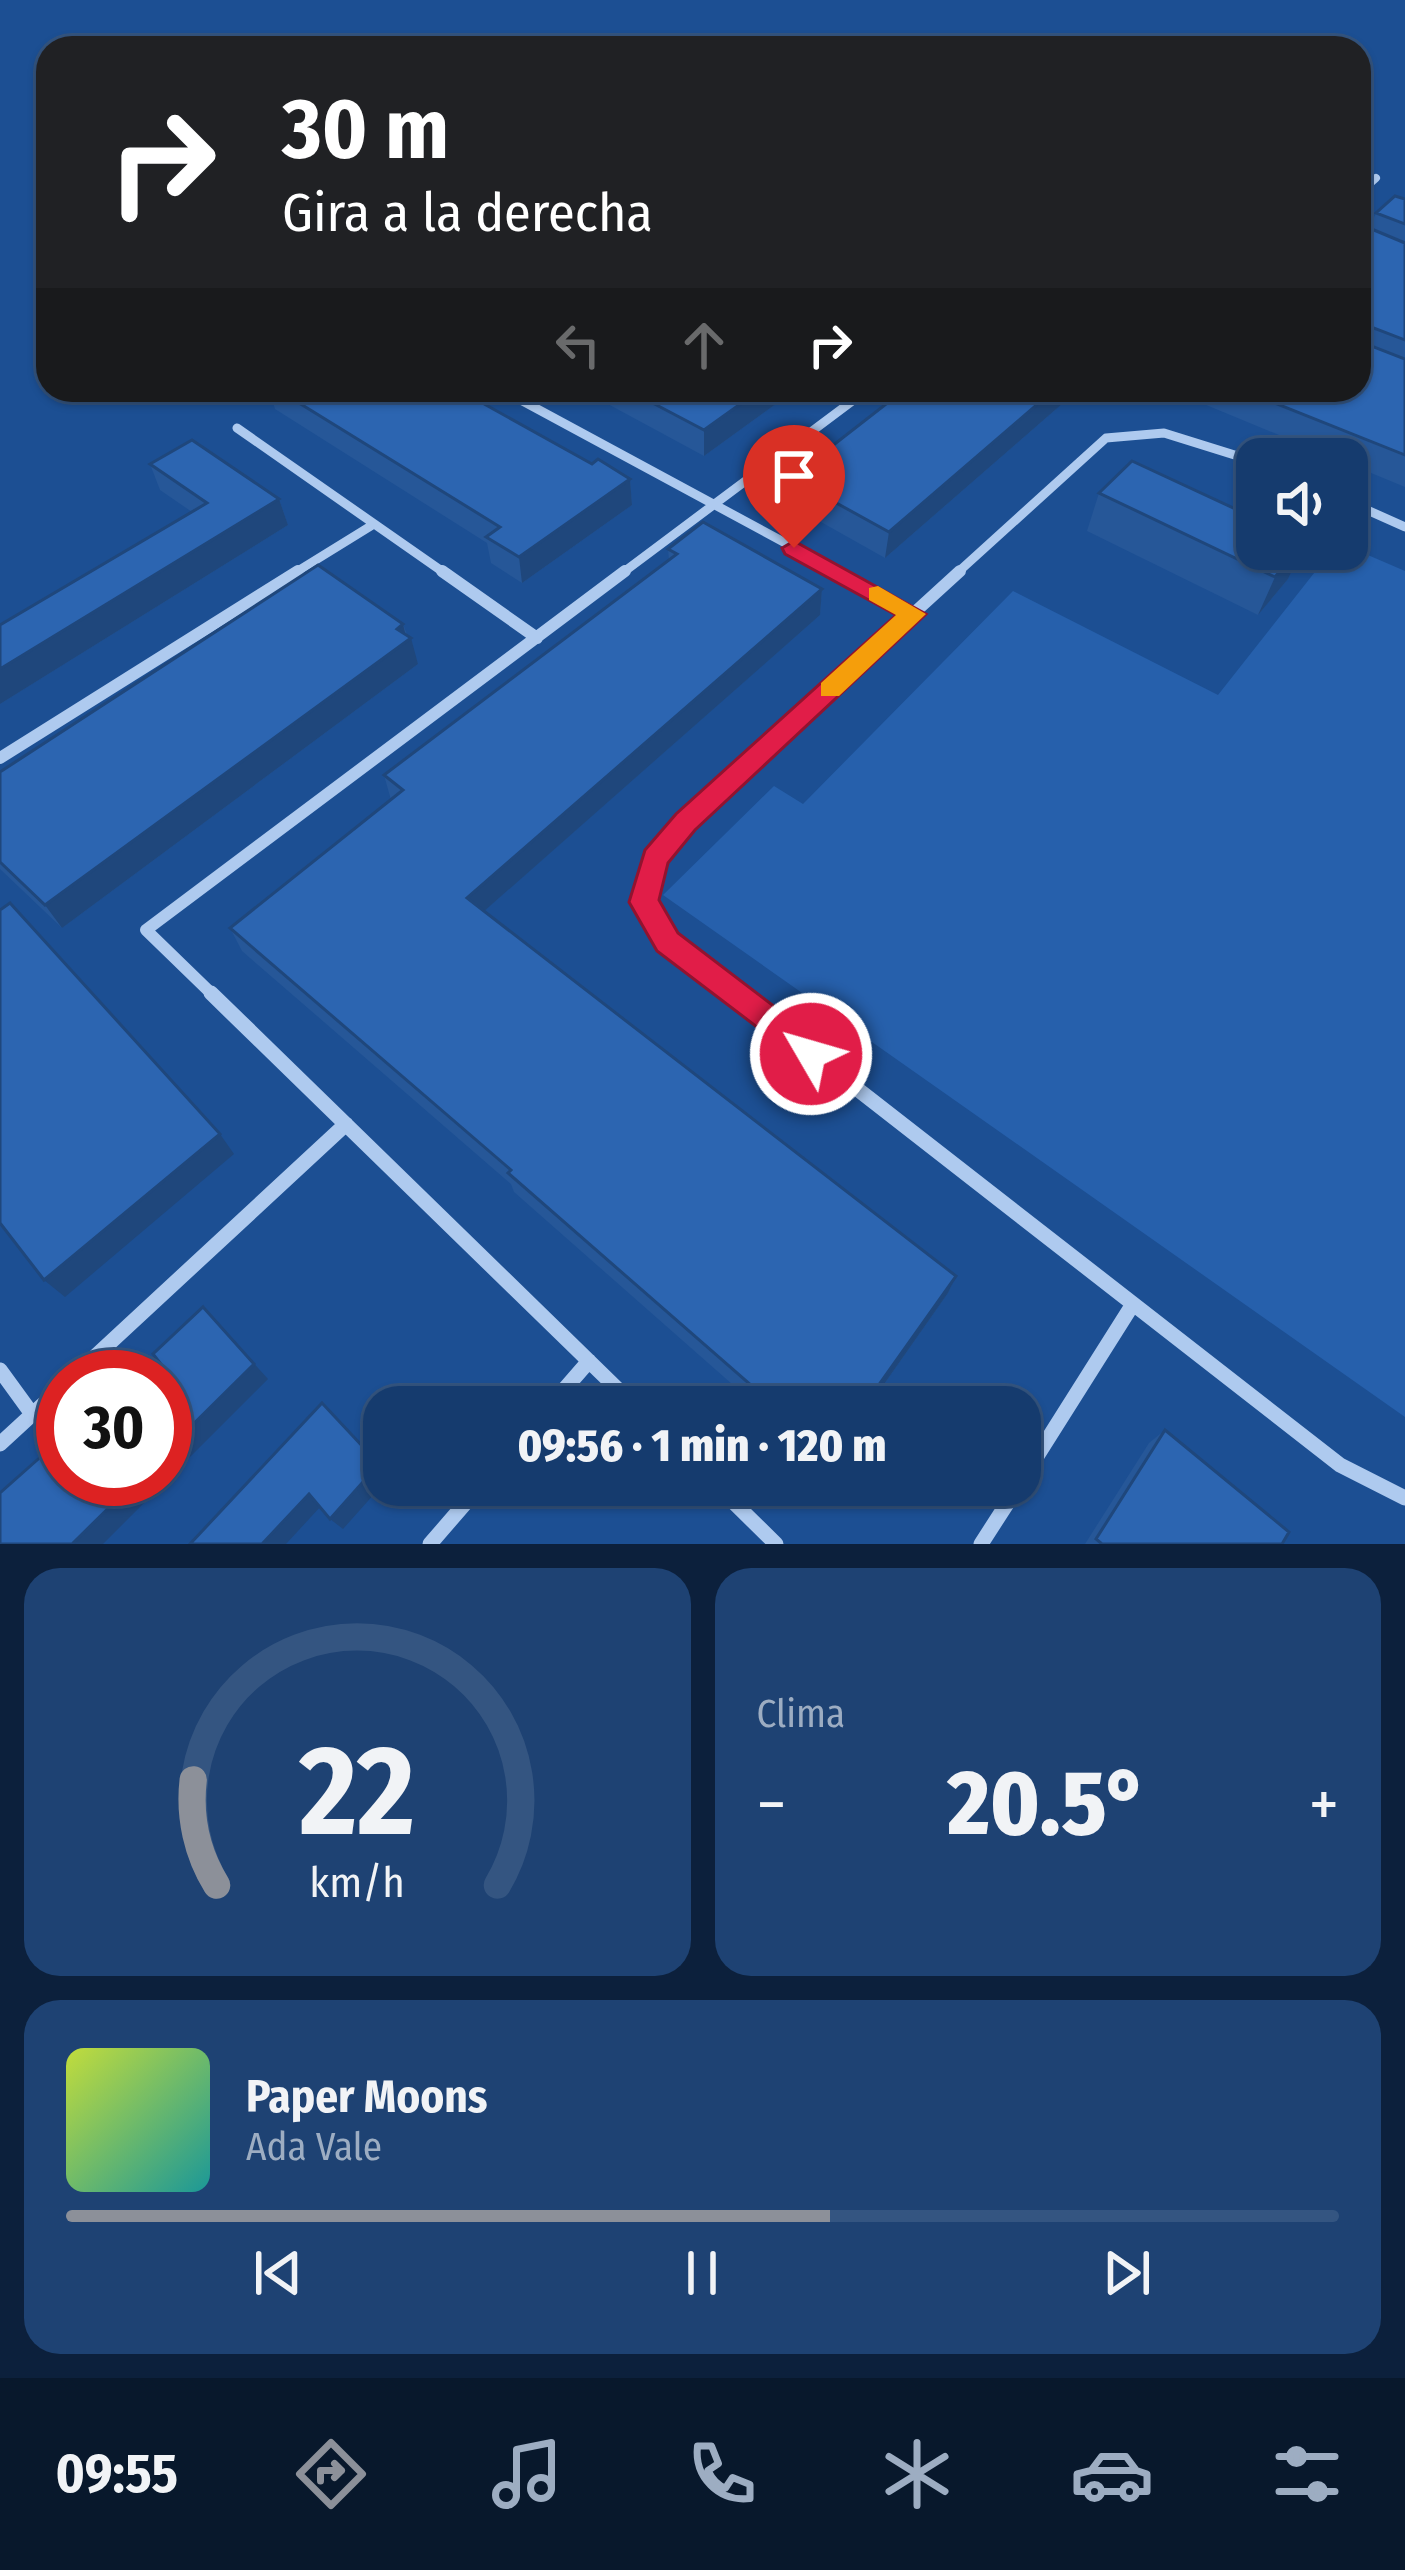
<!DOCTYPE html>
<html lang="es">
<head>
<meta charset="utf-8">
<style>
	body { margin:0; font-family:"Fira Sans Condensed",sans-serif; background:#1e4273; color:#f1f3f6; height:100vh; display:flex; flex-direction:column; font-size:45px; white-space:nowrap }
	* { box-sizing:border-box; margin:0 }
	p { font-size:39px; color:#9dadc2 }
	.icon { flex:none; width:66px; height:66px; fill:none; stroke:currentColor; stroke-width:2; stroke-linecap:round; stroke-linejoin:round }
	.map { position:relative; height:1544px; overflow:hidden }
	.panel { display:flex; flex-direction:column; gap:24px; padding:24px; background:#0c203c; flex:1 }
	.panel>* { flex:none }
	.guide { position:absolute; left:36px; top:36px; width:1335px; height:366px; border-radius:36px; box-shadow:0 3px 9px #0004,0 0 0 3px #345581; background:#202124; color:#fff; overflow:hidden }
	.buttons { position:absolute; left:1236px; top:438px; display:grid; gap:24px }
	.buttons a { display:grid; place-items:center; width:132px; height:132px; border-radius:24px; background:#153b6e; box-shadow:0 3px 9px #0004,0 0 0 3px #345581; font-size:60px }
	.speed { position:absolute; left:36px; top:1350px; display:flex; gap:24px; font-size:60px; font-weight:700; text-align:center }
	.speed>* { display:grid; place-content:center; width:156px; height:156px; border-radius:50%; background:#153b6e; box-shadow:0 3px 9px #0004,0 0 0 3px #345581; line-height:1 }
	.speed .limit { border:18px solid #d22; background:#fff; color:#111 }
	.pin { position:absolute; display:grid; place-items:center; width:102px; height:102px; color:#fff; margin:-123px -51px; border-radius:50% 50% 50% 0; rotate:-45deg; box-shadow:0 0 12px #0007 }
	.pin .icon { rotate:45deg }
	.me { position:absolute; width:132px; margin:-66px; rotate:308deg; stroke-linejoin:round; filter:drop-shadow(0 0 9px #0008) }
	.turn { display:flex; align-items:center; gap:42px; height:252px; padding:0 48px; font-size:54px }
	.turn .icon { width:156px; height:156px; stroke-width:2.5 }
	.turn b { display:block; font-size:84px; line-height:102px }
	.lanes { display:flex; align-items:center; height:114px; padding:0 48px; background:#0003; justify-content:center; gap:60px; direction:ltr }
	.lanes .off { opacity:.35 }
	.big { font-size:90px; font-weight:800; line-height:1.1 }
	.panel .widget { flex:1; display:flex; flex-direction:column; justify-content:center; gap:18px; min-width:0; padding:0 42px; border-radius:36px; background:#1e4273 }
	.panel .dial { align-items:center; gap:0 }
	.dial svg { height:312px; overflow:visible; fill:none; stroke:#345581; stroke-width:7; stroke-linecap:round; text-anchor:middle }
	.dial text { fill:#f1f3f6; stroke:none }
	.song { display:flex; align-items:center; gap:36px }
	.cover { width:144px; height:144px; border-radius:18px; background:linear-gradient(135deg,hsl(70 70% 55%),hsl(180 70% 35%)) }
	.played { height:12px; border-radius:6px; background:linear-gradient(90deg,#8c9099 60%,#345581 60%) }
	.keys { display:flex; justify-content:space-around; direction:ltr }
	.heat { display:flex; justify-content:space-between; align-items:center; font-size:66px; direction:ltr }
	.panel .tiles { flex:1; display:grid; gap:24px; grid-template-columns:1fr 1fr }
	.widget:last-child { grid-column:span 2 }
	.trip { position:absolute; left:363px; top:1386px; width:678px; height:120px; border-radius:36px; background:#153b6e; box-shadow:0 3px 9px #0004,0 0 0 3px #345581; font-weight:800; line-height:120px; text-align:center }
	.menu { display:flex; height:192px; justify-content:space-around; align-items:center; background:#08182c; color:#9dadc2 }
	.menu .icon { width:84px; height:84px }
	.menu .on { color:#8c9099 }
	.menu b { font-size:54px; color:#f1f3f6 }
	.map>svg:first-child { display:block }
</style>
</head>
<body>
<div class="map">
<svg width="1405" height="1544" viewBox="0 0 1405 1544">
	<rect width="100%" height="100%" fill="#1c4f93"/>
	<path fill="#2660ac" d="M1347,546L1405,571V1417L663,895L774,786L803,804L1013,591L1218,695L1333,549Z"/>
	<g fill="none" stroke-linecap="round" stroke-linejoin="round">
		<path stroke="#aecaef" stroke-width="8" d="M1359,193L1376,178"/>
		<path stroke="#aecaef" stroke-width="9" d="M502,390L843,574
			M237,428L446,574
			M1347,501L1405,527
			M293,574L374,524
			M621,574L867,390
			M956,574L1106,438L1164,433L1257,462"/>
		<path stroke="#aecaef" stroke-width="12" d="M442,571L537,638
			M837,571L914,613
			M0,758L298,571
			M214,996L146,930L625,571
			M738,996L668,942L644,902L655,858L685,822L960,571"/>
		<path stroke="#aecaef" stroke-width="15" d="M211,993L636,1407
			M734,993L1340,1465L1405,1498
			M0,1370L32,1414
			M73,1377L346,1124
			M549,1407L589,1361
			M0,1444L63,1386
			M1020,1483L1133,1304
			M716,1485L776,1544
			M430,1544L481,1485
			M981,1544L1019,1485"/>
	</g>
	<path fill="#265798" d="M1405,199V487L1347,463V459H1337L1170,390H1359L1369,228L1376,213Z
		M269,390H459L592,464L630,479L632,505L522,583L491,563L487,543L275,409Z
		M582,390H795L704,456Z
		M904,390H1078L885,558L789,504L791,478Z
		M150,464L279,499L288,525L0,704V625L192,512L160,490Z
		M1099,493L1257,549H1302L1288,579L1258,615L1087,531Z
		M668,549L822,589L820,615L484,911L956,1276L948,1293L868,1407H758L514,1192L511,1184L242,951L230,928L391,800L384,775L669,560Z
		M403,624L418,664L62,928L0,869V772Z
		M1165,1430L1282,1544H1085L1149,1443Z"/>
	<path fill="#1f477c" d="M1374,328L1362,354L1363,332Z
		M760,390H795L704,456V430Z
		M1054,390H1078L885,558L889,532Z
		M630,479L632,505L522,583L519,557Z
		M279,499L288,525L0,704V669Z
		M1299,549H1302L1288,579L1258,615L1275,577Z
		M822,589L820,615L473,921L467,898Z
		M403,624L407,641L411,638L418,664L62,928L45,905Z
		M220,1134L234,1154L65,1297L44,1280Z
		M956,1276L948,1293L868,1407H863Z
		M203,1307L268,1379L103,1544H72L138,1479H165V1452Z
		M379,1464L384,1469V1483L343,1529L330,1519Z
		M309,1494L322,1505L286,1544H262Z"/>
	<path fill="#2c65b1" stroke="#1f477c" stroke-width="3" d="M1395,196L1405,199V224L1376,213Z
		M1362,225L1405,243V340L1374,328L1363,332L1366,344L1405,359V455L1242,390H1359V228Z
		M278,390H459L592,464L598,459L630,479L519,557L486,537L500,527Z
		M628,390H760L704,430Z
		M904,390H1054L889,532L791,478Z
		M192,440L279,499L0,669V625L207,503L150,464Z
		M1132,461L1257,519V549H1299L1275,577L1099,493Z
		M703,522L822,589L467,898L956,1276L863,1407H776L508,1173L511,1170L230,928L403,790L384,775L677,554L668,549Z
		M318,565L403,624L397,629L411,638L45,905L0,862V772Z
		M10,903L220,1134L44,1280L0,1223V910Z
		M203,1307L254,1364L165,1452V1382L171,1377L153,1354Z
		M322,1403L379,1464L330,1519L309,1494L262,1544H190Z
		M1165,1430L1289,1532L1282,1544H1102L1096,1539Z
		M63,1437V1479H138L72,1544H0V1493Z"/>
	<path fill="#e11d48" stroke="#92132f" stroke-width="3" d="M794,541L926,614L695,830L668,863L659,900L678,933L822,1043L827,1054L822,1064L811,1068L657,951L629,902L645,850L676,814L896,615L785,554L782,548Z"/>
	<path fill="#f59e0b" d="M878,586L926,614L839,696H821V683L896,615L869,600V588Z"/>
</svg>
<div class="buttons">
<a><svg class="icon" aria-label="sound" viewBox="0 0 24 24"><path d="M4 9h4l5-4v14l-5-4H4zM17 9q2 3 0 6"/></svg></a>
</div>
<div class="speed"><div class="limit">30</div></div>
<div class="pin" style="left:794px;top:548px;background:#d93025"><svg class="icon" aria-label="arrive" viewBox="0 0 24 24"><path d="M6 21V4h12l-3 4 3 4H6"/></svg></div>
<svg class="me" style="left:811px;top:1054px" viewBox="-20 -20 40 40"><circle r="17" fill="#e11d48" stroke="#fff" stroke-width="3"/><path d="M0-11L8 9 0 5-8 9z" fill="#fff"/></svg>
<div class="trip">09:56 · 1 min · 120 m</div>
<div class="guide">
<div class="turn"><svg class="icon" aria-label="right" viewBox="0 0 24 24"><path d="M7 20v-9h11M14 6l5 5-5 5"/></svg><div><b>30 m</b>Gira a la derecha</div></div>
<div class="lanes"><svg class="icon off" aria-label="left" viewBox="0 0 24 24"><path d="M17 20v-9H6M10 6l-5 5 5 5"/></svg><svg class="icon off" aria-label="ahead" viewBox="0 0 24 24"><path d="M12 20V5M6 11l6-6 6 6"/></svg><svg class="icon" aria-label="right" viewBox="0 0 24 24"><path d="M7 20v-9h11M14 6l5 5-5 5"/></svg></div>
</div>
</div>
<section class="panel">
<div class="tiles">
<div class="widget dial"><svg viewBox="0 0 100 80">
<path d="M14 69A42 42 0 1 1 86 69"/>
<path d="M14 69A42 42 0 0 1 8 42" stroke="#8c9099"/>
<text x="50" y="56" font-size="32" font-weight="700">22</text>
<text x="50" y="72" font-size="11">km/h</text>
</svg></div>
<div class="widget"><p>Clima</p>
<div class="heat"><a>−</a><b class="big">20.5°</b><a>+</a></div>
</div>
<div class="widget">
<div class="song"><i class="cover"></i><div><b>Paper Moons</b><p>Ada Vale</p></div></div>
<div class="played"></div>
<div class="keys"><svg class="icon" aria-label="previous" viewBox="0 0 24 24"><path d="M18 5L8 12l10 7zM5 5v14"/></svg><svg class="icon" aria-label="pause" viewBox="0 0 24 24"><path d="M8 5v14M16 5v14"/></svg><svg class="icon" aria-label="next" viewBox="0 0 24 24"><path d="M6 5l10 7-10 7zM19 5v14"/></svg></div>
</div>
</div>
</section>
<nav class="menu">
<b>09:55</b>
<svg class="icon on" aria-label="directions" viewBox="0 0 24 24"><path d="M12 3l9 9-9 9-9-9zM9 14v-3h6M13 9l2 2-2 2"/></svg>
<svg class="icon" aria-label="music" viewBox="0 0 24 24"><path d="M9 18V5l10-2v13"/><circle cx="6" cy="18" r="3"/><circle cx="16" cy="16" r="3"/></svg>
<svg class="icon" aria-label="phone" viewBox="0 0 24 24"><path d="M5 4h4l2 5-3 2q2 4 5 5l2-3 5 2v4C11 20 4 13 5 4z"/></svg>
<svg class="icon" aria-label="climate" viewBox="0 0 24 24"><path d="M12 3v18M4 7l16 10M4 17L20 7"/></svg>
<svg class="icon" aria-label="car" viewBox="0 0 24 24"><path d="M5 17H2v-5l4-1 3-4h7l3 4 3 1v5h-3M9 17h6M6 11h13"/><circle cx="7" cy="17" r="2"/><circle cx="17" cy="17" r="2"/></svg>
<svg class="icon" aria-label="filters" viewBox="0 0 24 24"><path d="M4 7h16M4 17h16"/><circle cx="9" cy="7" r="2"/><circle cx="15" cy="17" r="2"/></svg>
</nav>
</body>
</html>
